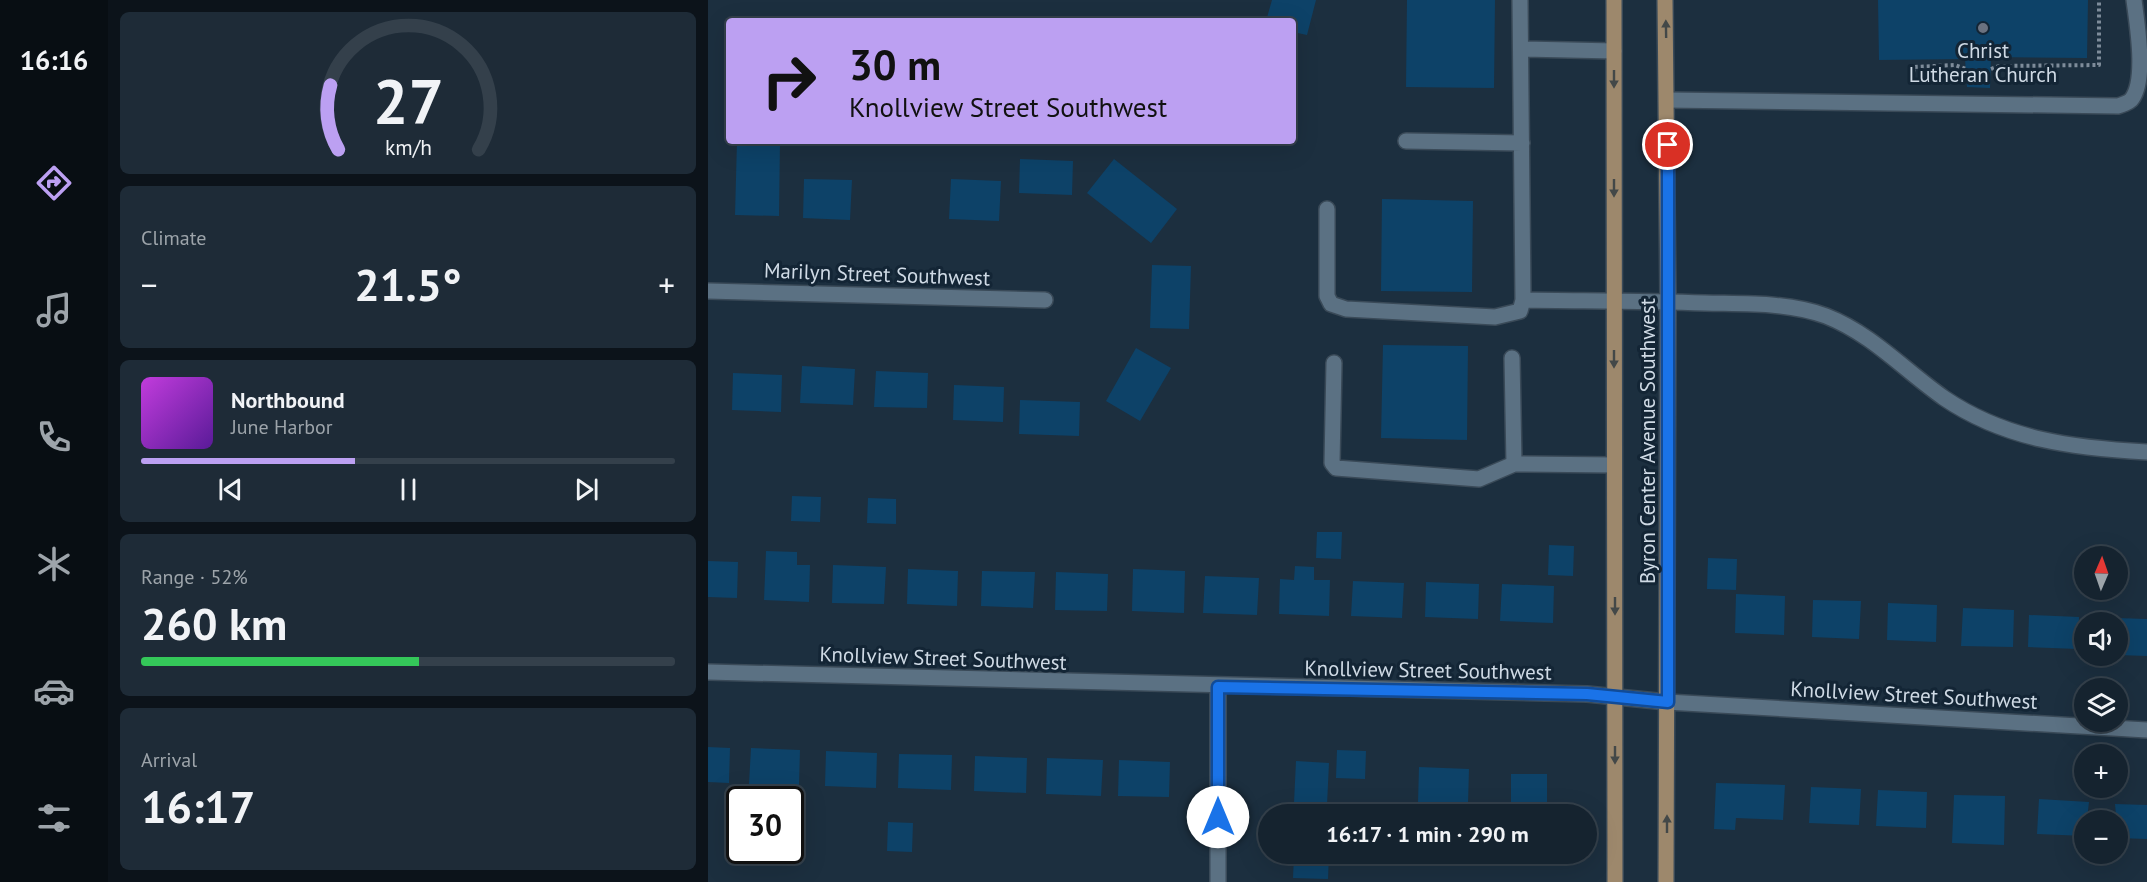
<!DOCTYPE html>
<html lang="en">
<head>
<meta charset="utf-8">
<style>
	body { margin:0; font-family:"PT Sans",sans-serif; background:#1e2b37; color:#f1f3f6; height:100vh; display:flex; flex-direction:column; font-size:22px; white-space:nowrap }
	* { box-sizing:border-box; margin:0 }
	p { font-size:20px; color:#9da4aa }
	.icon { flex:none; width:33px; height:33px; fill:none; stroke:currentColor; stroke-width:2; stroke-linecap:round; stroke-linejoin:round }
	.map { position:relative; flex:1; overflow:hidden }
	.drawer { display:flex; flex-direction:column; gap:12px; padding:12px; background:#0c131a; width:600px }
	.drawer>* { flex:none }
	.banner { position:absolute; left:18px; top:18px; width:570px; height:126px; border-radius:6px; box-shadow:0 6px 24px #0002,0 0 0 2px #34404b; background:#bca0f2; color:#111; overflow:hidden }
	.needle { width:39px; rotate:2deg }
	.buttons { position:absolute; left:1366px; top:546px; display:grid; gap:12px }
	.buttons a { display:grid; place-items:center; width:54px; height:54px; border-radius:50%; background:#15232f; box-shadow:0 6px 24px #0002,0 0 0 2px #34404b; font-size:30px }
	.speed { position:absolute; left:18px; top:786px; display:flex; gap:12px; font-size:30px; font-weight:700; text-align:center }
	.speed>* { display:grid; place-content:center; width:78px; height:78px; border-radius:50%; background:#15232f; box-shadow:0 6px 24px #0002,0 0 0 2px #34404b; line-height:1 }
	.speed .limit { border:3px solid #111; border-radius:9px; background:#fff; color:#111 }
	.pin { position:absolute; display:grid; place-items:center; width:51px; height:51px; color:#fff; margin:-26px; border:3px solid #fff; border-radius:50%; box-shadow:0 2px 6px #0007 }
	.me { position:absolute; width:66px; margin:-33px; rotate:0deg; stroke-linejoin:round; filter:drop-shadow(0 0 4px #0008) }
	.turn { display:flex; align-items:center; gap:21px; height:126px; padding:0 24px; font-size:27px }
	.turn .icon { width:78px; height:78px; stroke-width:2.5 }
	.turn b { display:block; font-size:42px; line-height:51px }
	.big { font-size:45px; font-weight:700; line-height:1.1 }
	.drawer .tile { flex:1; display:flex; flex-direction:column; justify-content:center; gap:9px; min-width:0; padding:0 21px; border-radius:9px; background:#1e2b37 }
	.drawer .dial { align-items:center; gap:0 }
	.dial svg { height:156px; overflow:visible; fill:none; stroke:#34404b; stroke-width:7; stroke-linecap:round; text-anchor:middle }
	.dial text { fill:#f1f3f6; stroke:none }
	.song { display:flex; align-items:center; gap:18px }
	.cover { width:72px; height:72px; border-radius:9px; background:linear-gradient(135deg,hsl(290 70% 55%),hsl(270 70% 35%)) }
	.played { height:6px; border-radius:3px; background:linear-gradient(90deg,#bca0f2 40%,#34404b 40%) }
	.keys { display:flex; justify-content:space-around; direction:ltr }
	.heat { display:flex; justify-content:space-between; align-items:center; font-size:33px; direction:ltr }
	.charge { height:9px; border-radius:4px; background:linear-gradient(90deg,#34c759 52%,#34404b 0) }
	.trip { position:absolute; left:550px; top:804px; width:339px; height:60px; border-radius:30px; background:#15232f; box-shadow:0 6px 24px #0002,0 0 0 2px #34404b; font-weight:700; line-height:60px; text-align:center }
	main { display:flex; flex:1; min-height:0 }
	.tab-bar { display:flex; flex-direction:column; width:108px; justify-content:space-around; align-items:center; background:#080e13; color:#9da4aa }
	.tab-bar .icon { width:42px; height:42px }
	.tab-bar .current { color:#bca0f2 }
	.tab-bar b { font-size:27px; color:#f1f3f6 }
	.map>svg:first-child { display:block }
</style>
</head>
<body>
<main>
<nav class="tab-bar">
<b>16:16</b>
<svg class="icon current" aria-label="directions" viewBox="0 0 24 24"><path d="M12 3l9 9-9 9-9-9zM9 14v-3h6M13 9l2 2-2 2"/></svg>
<svg class="icon" aria-label="music" viewBox="0 0 24 24"><path d="M9 18V5l10-2v13"/><circle cx="6" cy="18" r="3"/><circle cx="16" cy="16" r="3"/></svg>
<svg class="icon" aria-label="phone" viewBox="0 0 24 24"><path d="M5 4h4l2 5-3 2q2 4 5 5l2-3 5 2v4C11 20 4 13 5 4z"/></svg>
<svg class="icon" aria-label="climate" viewBox="0 0 24 24"><path d="M12 3v18M4 7l16 10M4 17L20 7"/></svg>
<svg class="icon" aria-label="car" viewBox="0 0 24 24"><path d="M5 17H2v-5l4-1 3-4h7l3 4 3 1v5h-3M9 17h6M6 11h13"/><circle cx="7" cy="17" r="2"/><circle cx="17" cy="17" r="2"/></svg>
<svg class="icon" aria-label="filters" viewBox="0 0 24 24"><path d="M4 7h16M4 17h16"/><circle cx="9" cy="7" r="2"/><circle cx="15" cy="17" r="2"/></svg>
</nav>
<section class="drawer">
<div class="tile dial"><svg viewBox="0 0 100 80">
<path d="M14 69A42 42 0 1 1 86 69"/>
<path d="M14 69A42 42 0 0 1 10 36" stroke="#bca0f2"/>
<text x="50" y="56" font-size="32" font-weight="700">27</text>
<text x="50" y="72" font-size="11">km/h</text>
</svg></div>
<div class="tile"><p>Climate</p>
<div class="heat"><a>−</a><b class="big">21.5°</b><a>+</a></div>
</div>
<div class="tile">
<div class="song"><i class="cover"></i><div><b>Northbound</b><p>June Harbor</p></div></div>
<div class="played"></div>
<div class="keys"><svg class="icon" aria-label="previous" viewBox="0 0 24 24"><path d="M18 5L8 12l10 7zM5 5v14"/></svg><svg class="icon" aria-label="pause" viewBox="0 0 24 24"><path d="M8 5v14M16 5v14"/></svg><svg class="icon" aria-label="next" viewBox="0 0 24 24"><path d="M6 5l10 7-10 7zM19 5v14"/></svg></div>
</div>
<div class="tile"><p>Range · 52%</p><b class="big">260 km</b><div class="charge"></div></div>
<div class="tile"><p>Arrival</p><b class="big">16:17</b></div>
</section>
<div class="map">
<svg width="1439" height="882" viewBox="0 0 1439 882">
	<rect width="100%" height="100%" fill="#1c2f3f"/>
	<path fill="#0d4268" d="M564,0H608L599,35L585,32V21H558Z
		M699,0H787L786,88L698,87Z
		M1170,0H1380L1379,58L1283,57L1282,88L1259,87L1257,59L1171,60Z
		M29,141H72L71,216L27,215Z
		M312,159L365,161L364,195L311,193Z
		M406,159L469,209L443,243L379,193Z
		M96,179L144,180L142,220L95,218Z
		M243,179L293,181L291,221L241,219Z
		M674,199L765,201L764,292L673,291Z
		M444,265L483,266L481,329L442,328Z
		M675,345L760,346L759,440L673,438Z
		M428,348L463,368L432,421L398,401Z
		M94,366L147,369L145,405L92,403Z
		M168,371L220,373L219,408L166,407Z
		M25,373L74,375L73,412L24,410Z
		M246,385L296,387L295,422L245,420Z
		M312,400L372,402L371,436L311,434Z
		M84,496L113,497L112,522L83,521Z
		M160,498L188,499V524L159,523Z
		M609,532H634L633,559L608,558Z
		M841,545L866,546L865,576L840,575Z
		M58,551L89,552V565H102L101,602L56,600Z
		M1000,558L1029,559L1028,590L999,589Z
		M0,561L30,562L29,598L0,597Z
		M125,565L178,567L176,604L124,603Z
		M587,566L606,567V580H622L621,616L571,614L572,579L586,580Z
		M200,569L250,571L249,606L199,604Z
		M425,569L477,571L476,613L424,611Z
		M274,571L327,572L325,608L273,606Z
		M348,572L400,574L399,611L347,610Z
		M497,576L551,578L549,615L495,613Z
		M645,581L696,583L694,618L643,616Z
		M718,582L771,584L770,619L717,617Z
		M794,584L846,586L845,623L792,621Z
		M1028,594L1077,596L1076,635L1027,633Z
		M1105,600L1153,601L1151,639L1104,637Z
		M1180,603L1229,605L1228,642L1179,640Z
		M1255,608L1306,610L1305,647L1253,646Z
		M1321,615L1371,617L1370,649L1320,647Z
		M1408,618L1439,619V656L1410,655Z
		M0,747L22,748L21,783L0,782Z
		M43,748L92,750L91,786L41,784Z
		M629,750L658,751L657,779L628,778Z
		M118,751L169,753L168,788L117,786Z
		M191,754L244,755L243,790L190,788Z
		M267,756L319,758L318,793L266,791Z
		M339,758L395,760L393,796L338,794Z
		M411,760L462,762L461,797L410,796Z
		M588,761L621,763L619,805L586,803Z
		M711,767L761,769L760,804L710,803Z
		M803,774H839V806H803Z
		M1008,783L1077,785L1075,820L1028,818L1027,830L1006,829Z
		M1103,787L1153,789L1151,825L1101,823Z
		M1170,790L1219,792L1218,828L1168,826Z
		M1246,795L1297,796L1296,845L1244,843Z
		M1331,799L1381,802L1377,836L1329,834Z
		M1407,804L1439,805V839L1410,838Z
		M180,822L205,823L204,852L179,851Z
		M586,854H621L620,879L585,878Z"/>
	<g fill="none" stroke-linecap="round" stroke-linejoin="round">
		<g stroke="#3a4a58" stroke-width="18">
			<path id="minor" d="M813,49L906,51
				M959,100L1410,106C1414,105 1421,102 1423,100C1439,81 1429,24 1426,0
				M698,141L814,143
				M619,209V296L623,304L638,309L787,317L812,311L815,300L812,0
				M0,291L337,300
				M815,300C876,301 936,301 997,303C1036,304 1080,302 1118,316C1164,334 1196,370 1236,398C1298,440 1366,448 1439,452
				M804,358L806,464L906,465
				M626,363L624,463L628,468L771,479L806,464
				M0,672L879,694L959,702L1439,730
				M510,687V882"/>
		</g>
		<g stroke="#3a4a58" stroke-width="18">
			<path id="major" d="M906,0L907,882
				M957,0L960,302L958,882"/>
		</g>
		<path stroke="#7e8c9a" stroke-width="4" stroke-dasharray="3 3" stroke-linecap="butt" d="M1283,69L1291,66L1391,65V0
			M1203,84L1206,67L1247,65L1258,69"/>
		<use href="#minor" stroke="#5b7183" stroke-width="15"/>
		<use href="#major" stroke="#9d886c" stroke-width="15"/>
	</g>
	<defs><path id="oneway-solid" d="M-6-.8H1V-3.2L6.5 0L1 3.2V.8H-6Z" transform="scale(1.5)"/></defs>
	<g fill="#434848">
		<use href="#oneway-solid" transform="translate(958 29) rotate(-91)"/>
		<use href="#oneway-solid" transform="translate(906 79) rotate(90)"/>
		<use href="#oneway-solid" transform="translate(906 188) rotate(90)"/>
		<use href="#oneway-solid" transform="translate(906 359) rotate(90)"/>
		<use href="#oneway-solid" transform="translate(907 606) rotate(90)"/>
		<use href="#oneway-solid" transform="translate(907 755) rotate(90)"/>
		<use href="#oneway-solid" transform="translate(959 824) rotate(-90)"/>
	</g>
	<g fill="none" stroke-linecap="round" stroke-linejoin="round">
		<g stroke="#114b97" stroke-width="15">
			<path id="route" d="M510,817V687L879,694L960,702V145"/>
		</g>
		<use href="#route" stroke="#1a73e8" stroke-width="10"/>
	</g>
	<circle fill="#6b7280" stroke="#132535" stroke-width="2" cx="1275" cy="28" r="6"/>
	<g text-anchor="middle" dominant-baseline="central" stroke-width="6" stroke-linejoin="round" paint-order="stroke">
		<g font-size="21" fill="#cfdae5" stroke="#132535">
			<text x="1275" y="50">Christ<tspan x="1275" dy="24">Lutheran Church</tspan></text>
		</g>
		<g font-size="21" fill="#cfdae5" stroke="#132535">
			<text transform="translate(169 274) rotate(2)">Marilyn Street Southwest</text>
			<text transform="translate(939 441) rotate(-90)">Byron Center Avenue Southwest</text>
			<text transform="translate(235 658) rotate(2)">Knollview Street Southwest</text>
			<text transform="translate(720 670) rotate(1)">Knollview Street Southwest</text>
			<text transform="translate(1206 695) rotate(3)">Knollview Street Southwest</text>
		</g>
	</g>
</svg>
<div class="buttons">
<a><svg class="needle" viewBox="-14 -14 28 28"><path d="M0-13l5 13h-10z" fill="#e53935"/><path d="M0 13l5-13h-10z" fill="#9da4aa"/></svg></a>
<a><svg class="icon" aria-label="sound" viewBox="0 0 24 24"><path d="M4 9h4l5-4v14l-5-4H4zM17 9q2 3 0 6"/></svg></a>
<a><svg class="icon" aria-label="layers" viewBox="0 0 24 24"><path d="M12 4l9 5-9 5-9-5zM3 14l9 5 9-5"/></svg></a>
<a>+</a>
<a>−</a>
</div>
<div class="speed"><div class="limit">30</div></div>
<div class="pin" style="left:960px;top:145px;background:#d93025"><svg class="icon" aria-label="arrive" viewBox="0 0 24 24"><path d="M6 21V4h12l-3 4 3 4H6"/></svg></div>
<svg class="me" style="left:510px;top:817px" viewBox="-20 -20 40 40"><circle r="19" fill="#fff"/><path d="M0-13L10 11 0 6-10 11z" fill="#1a73e8"/></svg>
<div class="trip">16:17 · 1 min · 290 m</div>
<div class="banner">
<div class="turn"><svg class="icon" aria-label="right" viewBox="0 0 24 24"><path d="M7 20v-9h11M14 6l5 5-5 5"/></svg><div><b>30 m</b>Knollview Street Southwest</div></div>
</div>
</div>
</main>
</body>
</html>
